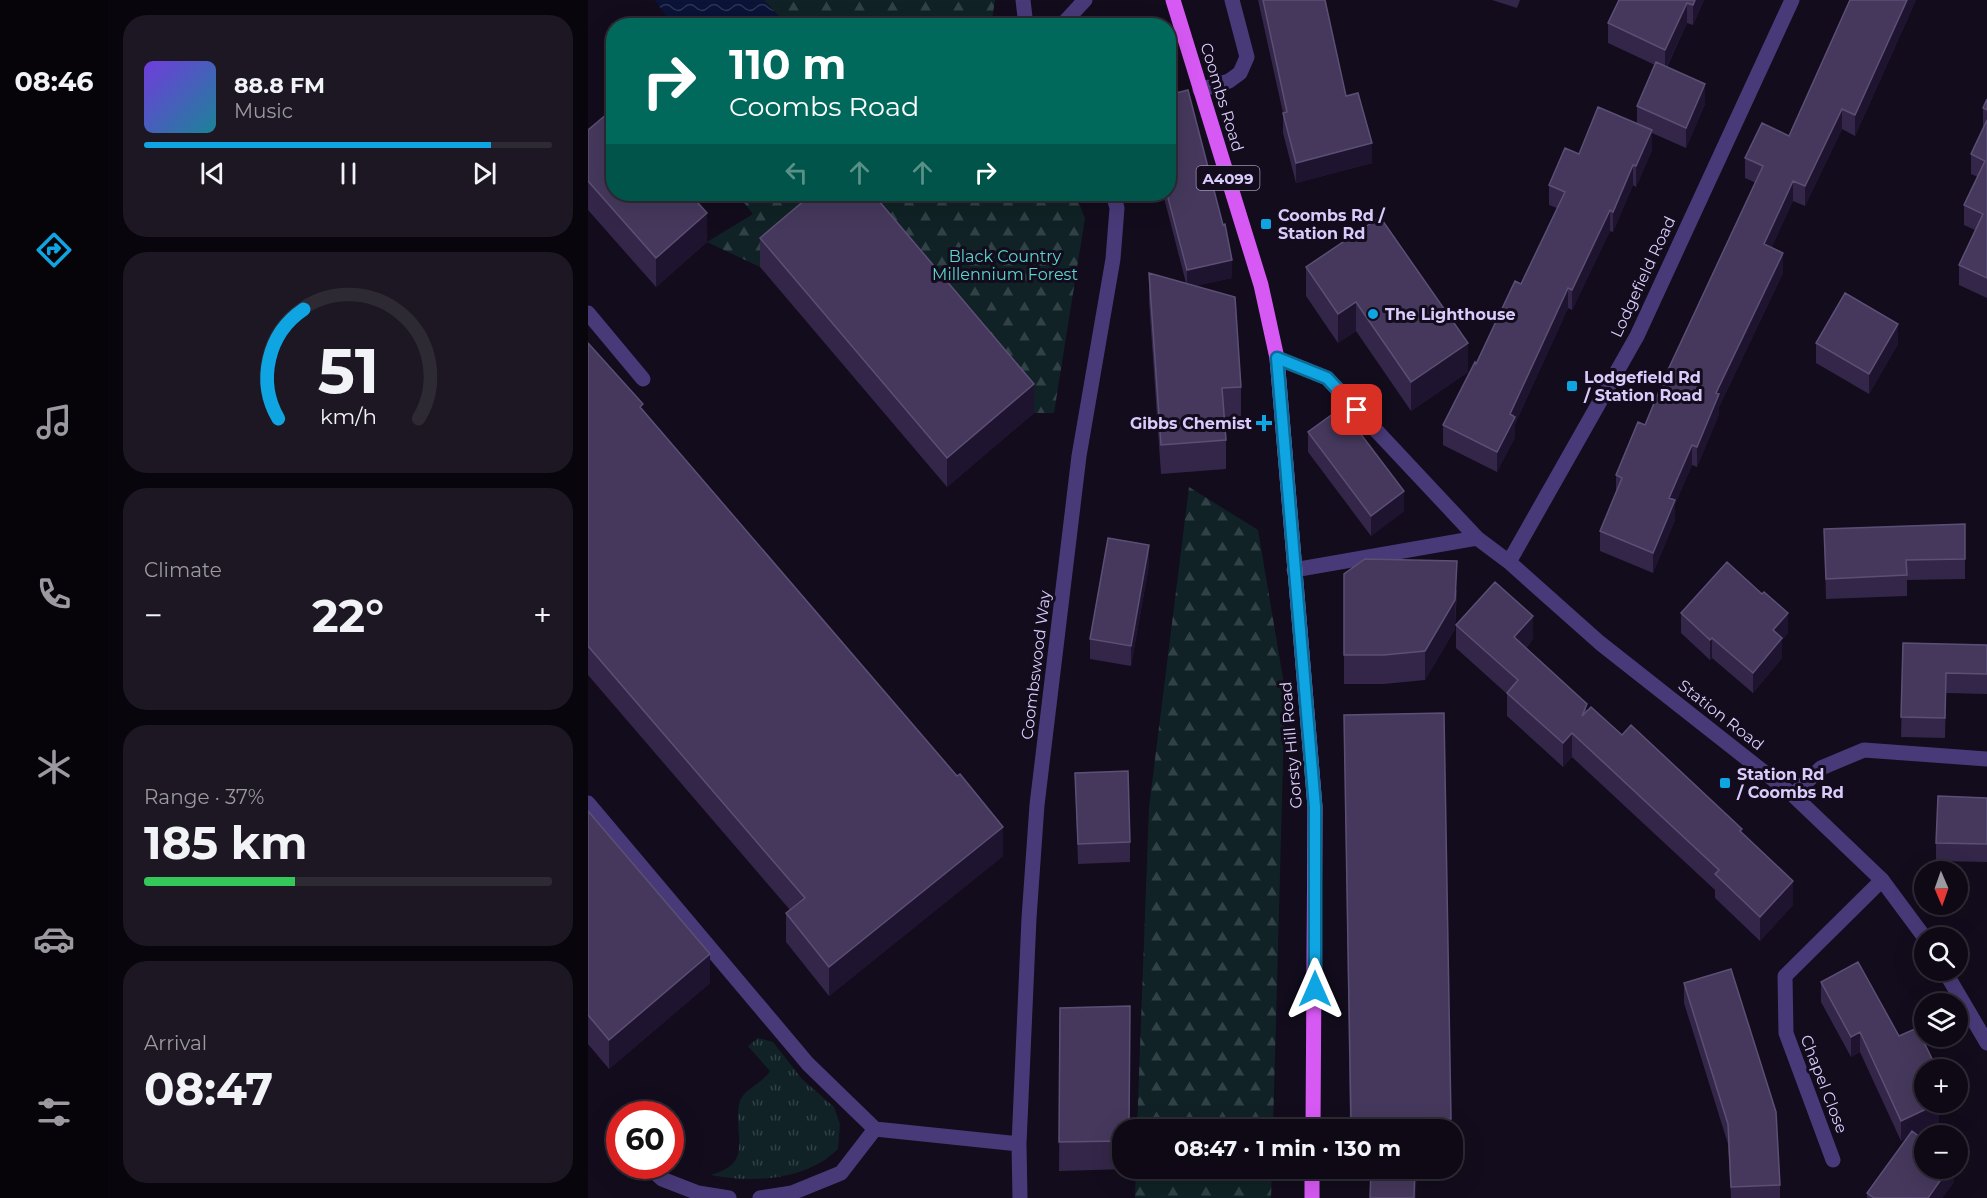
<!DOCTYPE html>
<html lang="en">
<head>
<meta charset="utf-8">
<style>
	body { margin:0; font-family:Montserrat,sans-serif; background:#1c1722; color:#f1f3f6; height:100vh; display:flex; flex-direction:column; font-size:22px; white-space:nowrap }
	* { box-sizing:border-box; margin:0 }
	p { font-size:20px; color:#9b9aa0 }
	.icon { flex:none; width:33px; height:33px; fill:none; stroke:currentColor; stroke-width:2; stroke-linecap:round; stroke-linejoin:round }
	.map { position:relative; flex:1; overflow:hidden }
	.side { display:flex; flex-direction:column; gap:15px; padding:15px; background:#08050c; width:480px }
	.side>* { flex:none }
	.top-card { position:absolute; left:18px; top:18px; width:570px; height:183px; border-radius:24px; box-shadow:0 6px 24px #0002,0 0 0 2px #2e2a34; background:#00695c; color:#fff; overflow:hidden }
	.needle { width:39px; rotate:178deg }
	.tools { position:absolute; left:1326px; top:861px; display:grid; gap:12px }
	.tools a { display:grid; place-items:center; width:54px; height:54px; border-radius:50%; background:#0e0915; box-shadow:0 6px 24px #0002,0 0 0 2px #2e2a34; font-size:30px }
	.speed { position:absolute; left:18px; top:1101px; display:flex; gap:12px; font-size:30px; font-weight:700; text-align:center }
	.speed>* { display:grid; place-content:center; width:78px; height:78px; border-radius:50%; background:#0e0915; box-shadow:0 6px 24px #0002,0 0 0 2px #2e2a34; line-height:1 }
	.speed .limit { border:9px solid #d22; background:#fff; color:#111 }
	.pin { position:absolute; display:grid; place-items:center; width:51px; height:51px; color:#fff; margin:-26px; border-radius:12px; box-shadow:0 3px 9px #0006 }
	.me { position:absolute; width:66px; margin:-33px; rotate:0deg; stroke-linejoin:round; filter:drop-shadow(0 0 4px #0008) }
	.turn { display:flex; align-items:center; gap:21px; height:126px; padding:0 24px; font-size:27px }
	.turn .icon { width:78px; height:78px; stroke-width:2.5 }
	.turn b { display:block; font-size:42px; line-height:51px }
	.lanes { display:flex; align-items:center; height:57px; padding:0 24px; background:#0003; justify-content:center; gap:30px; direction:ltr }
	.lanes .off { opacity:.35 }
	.big { font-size:45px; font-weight:700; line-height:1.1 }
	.side .card { flex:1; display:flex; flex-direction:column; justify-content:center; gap:9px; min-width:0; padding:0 21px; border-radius:24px; background:#1c1722 }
	.side .dial { align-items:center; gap:0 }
	.dial svg { height:156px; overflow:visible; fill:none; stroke:#2e2a34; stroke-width:7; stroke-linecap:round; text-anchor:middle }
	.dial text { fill:#f1f3f6; stroke:none }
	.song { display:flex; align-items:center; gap:18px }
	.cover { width:72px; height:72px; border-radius:9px; background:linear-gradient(135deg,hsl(260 70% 55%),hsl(190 70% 35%)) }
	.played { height:6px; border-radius:3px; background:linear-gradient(90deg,#0fa5e3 85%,#2e2a34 85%) }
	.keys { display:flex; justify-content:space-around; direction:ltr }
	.heat { display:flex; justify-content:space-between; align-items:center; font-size:33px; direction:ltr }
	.charge { height:9px; border-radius:4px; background:linear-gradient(90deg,#34c759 37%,#2e2a34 0) }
	.trip { position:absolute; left:524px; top:1119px; width:351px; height:60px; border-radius:24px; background:#0e0915; box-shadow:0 6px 24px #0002,0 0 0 2px #2e2a34; font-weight:700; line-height:60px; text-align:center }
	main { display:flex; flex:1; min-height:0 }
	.tabs { display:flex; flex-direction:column; width:108px; justify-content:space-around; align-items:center; background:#060408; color:#9b9aa0 }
	.tabs .icon { width:42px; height:42px }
	.tabs .on { color:#0fa5e3 }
	.tabs b { font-size:27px; color:#f1f3f6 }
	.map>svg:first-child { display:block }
</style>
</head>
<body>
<main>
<nav class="tabs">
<b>08:46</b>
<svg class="icon on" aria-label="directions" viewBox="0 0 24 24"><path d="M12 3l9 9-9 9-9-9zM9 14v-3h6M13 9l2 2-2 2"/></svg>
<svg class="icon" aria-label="music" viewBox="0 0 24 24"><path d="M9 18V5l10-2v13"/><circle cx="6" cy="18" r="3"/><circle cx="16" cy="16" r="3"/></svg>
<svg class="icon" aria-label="phone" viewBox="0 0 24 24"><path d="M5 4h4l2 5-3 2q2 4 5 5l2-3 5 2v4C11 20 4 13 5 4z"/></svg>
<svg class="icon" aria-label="climate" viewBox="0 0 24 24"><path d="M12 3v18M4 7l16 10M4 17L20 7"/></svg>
<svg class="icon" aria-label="car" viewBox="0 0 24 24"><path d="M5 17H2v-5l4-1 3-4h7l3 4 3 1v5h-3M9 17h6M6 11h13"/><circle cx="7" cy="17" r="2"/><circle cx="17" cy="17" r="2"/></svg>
<svg class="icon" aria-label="filters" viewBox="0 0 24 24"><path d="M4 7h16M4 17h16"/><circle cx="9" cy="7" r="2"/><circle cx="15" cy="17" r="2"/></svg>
</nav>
<section class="side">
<div class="card">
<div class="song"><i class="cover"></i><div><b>88.8 FM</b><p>Music</p></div></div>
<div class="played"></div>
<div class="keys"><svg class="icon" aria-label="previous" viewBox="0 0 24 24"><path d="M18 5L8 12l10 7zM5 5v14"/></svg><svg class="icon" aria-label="pause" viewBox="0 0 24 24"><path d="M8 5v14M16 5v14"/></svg><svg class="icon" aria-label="next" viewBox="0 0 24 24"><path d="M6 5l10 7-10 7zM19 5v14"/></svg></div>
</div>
<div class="card dial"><svg viewBox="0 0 100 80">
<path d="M14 69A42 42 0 1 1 86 69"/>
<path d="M14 69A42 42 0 0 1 27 13" stroke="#0fa5e3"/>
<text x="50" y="56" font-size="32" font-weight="700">51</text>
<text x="50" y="72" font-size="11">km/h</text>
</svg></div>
<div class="card"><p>Climate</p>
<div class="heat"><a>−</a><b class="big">22°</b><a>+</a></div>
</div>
<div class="card"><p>Range · 37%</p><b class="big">185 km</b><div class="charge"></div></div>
<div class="card"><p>Arrival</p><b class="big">08:47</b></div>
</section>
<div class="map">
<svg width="1399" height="1198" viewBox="0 0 1399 1198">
	<defs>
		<pattern id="grass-tufts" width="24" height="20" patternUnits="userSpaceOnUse" patternTransform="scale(1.5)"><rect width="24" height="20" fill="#102225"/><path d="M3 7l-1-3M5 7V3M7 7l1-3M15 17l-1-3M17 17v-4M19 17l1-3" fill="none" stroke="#324146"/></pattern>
		<pattern id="forest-firs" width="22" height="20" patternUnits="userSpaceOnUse" patternTransform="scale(1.5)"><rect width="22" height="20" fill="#102225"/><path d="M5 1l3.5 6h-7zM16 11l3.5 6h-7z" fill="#324146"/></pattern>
		<pattern id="water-waves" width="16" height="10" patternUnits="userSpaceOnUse" patternTransform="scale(1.5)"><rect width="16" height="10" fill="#0b1336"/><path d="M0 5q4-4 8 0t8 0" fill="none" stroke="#2e3454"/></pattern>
	</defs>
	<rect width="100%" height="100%" fill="#120c1c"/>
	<path fill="url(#grass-tufts)" d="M170,1038L185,1042L214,1079L246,1107L252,1124L250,1149C218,1181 164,1183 123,1175C160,1164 150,1147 150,1115C150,1110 151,1101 154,1097C161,1087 175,1082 182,1071L160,1046Z"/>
	<path fill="url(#forest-firs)" d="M176,0H407L403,26L199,25Z
		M149,194H259L172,267L119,242L165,214Z
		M260,194H487L497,218L466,413H446Z
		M601,487L670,530L697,690L685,1129H549L561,807Z
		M548,1169H684L683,1198H547Z"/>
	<path fill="url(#water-waves)" d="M67,0H176L199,25H84Z"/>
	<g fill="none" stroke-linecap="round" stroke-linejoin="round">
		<path stroke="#483a78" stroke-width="15" d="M435,0L438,26
			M473,26L497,0
			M612,90L641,81L652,73L659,57L644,0
			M0,313L55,379
			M1205,795L1233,768L1276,750L1399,759
			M0,803L220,1064L287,1129L431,1144
			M31,1135H32
			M1245,1160L1198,1033L1197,976L1294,880
			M60,1166L74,1179L110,1193L141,1198
			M172,1198L204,1193L253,1173L287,1129
			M432,1198L431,1144L441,918L449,805L491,456L525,259L529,208L525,194"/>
		<path stroke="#483a78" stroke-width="15" d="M689,358L739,378L889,538L921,562L1012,643L1205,795L1294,880L1337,938
			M921,562L1049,336L1204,0
			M706,570L889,538
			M1356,970L1399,1043"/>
		<path stroke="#d759f4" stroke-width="15" d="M585,0L673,285L689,358L727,807L725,1130
			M724,1198V1168"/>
	</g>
	<path fill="#332648" d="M670,0H737L758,96L784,163L708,183L695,133V113Z
		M904,0H932L929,8Z
		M1031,0H1116L1105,25L1099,23L1079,67L1117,104L1098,148L1064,133V150L1048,187L1045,185L1025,232L1022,231L984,310L980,308L927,424V437L909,472L855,445V425L888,364L933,284L969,208L961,205V185L991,154L1049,124V106L1067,65L1020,43V23Z
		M1262,0H1328L1267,136L1254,129L1217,206L1205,201L1183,248L1195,273L1131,407V414L1109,467L1104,465L1087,504V520L1065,573L1012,551V531L1028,493V475L1057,425L1168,183L1157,178V158L1201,136Z
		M1399,99V298L1371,285V265L1387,230L1376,225V205L1390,177L1383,174V154L1395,128V108Z
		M0,130L119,242L68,287L0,210Z
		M575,194H580L644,278L606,286L653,387V416L636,417L638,440V469L573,474L561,302V273L598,283Z
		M172,238L446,413L359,487L172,267Z
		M718,267L880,372L823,411L768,331L750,343L718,296Z
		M0,343L415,856L241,996L198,942V913L202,910L0,675Z
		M1228,343L1310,344L1281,394L1228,363Z
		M720,432L816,511L783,536L720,452Z
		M1377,524V579L1319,580V596L1238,599L1236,529Z
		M561,565L543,666L502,659V639Z
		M756,574L869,590L867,629L837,680L796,684H756Z
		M1093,613L1200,633L1194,640V658L1165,693L1124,658L1122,660L1093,633Z
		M868,625L945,639L938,648L999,710L1034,735L1154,833L1205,905L1172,941L1127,898V890L984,757L975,767L919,716V694L868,648Z
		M1315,643L1399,645V694L1358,693L1357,738L1313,737Z
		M856,713L863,1130H762L756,715Z
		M487,773L542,842V862L490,864Z
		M1399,798V862L1348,861V843Z
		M0,811L122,983L21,1069L0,1044Z
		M1233,982L1311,1036L1347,1070H1336L1351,1123L1328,1134L1366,1168V1182L1354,1198H1279V1193L1319,1138L1313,1141L1272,1052L1263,1057L1233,1002Z
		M1096,983L1192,1185V1198H1143L1140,1144L1096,1003Z
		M472,1008L534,1130V1168H541V1169L471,1171Z"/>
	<path fill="#1f142f" d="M1107,0H1116L1105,25V5Z
		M1319,0H1328L1267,136V115Z
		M1099,3V23L1077,70V50Z
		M1117,84V104L1098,148V128Z
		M1254,109V129L1217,206V186Z
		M1064,130V150L1048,187V166Z
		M784,143V163L708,183V163Z
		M1045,165V185L1025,232V212Z
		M1205,181V201L1176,265V244Z
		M1022,210V231L984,310V290Z
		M119,213V242L68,287V258Z
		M1195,253V273L1131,407V414L1109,467V447L1128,393Z
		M644,260V278L599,288V270Z
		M980,288V308L927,424V437L909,472V452L922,414Z
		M768,302V331L750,343V314Z
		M1310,324V344L1281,394V374Z
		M880,343V372L823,411V382Z
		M446,384V413L359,487V458Z
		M1104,445V465L1087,504V520L1065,573V553L1081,498Z
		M816,491V511L783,536V516Z
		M561,545V565L543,666V646Z
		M869,561L867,629L837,680V651Z
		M1200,613V633L1194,640V658L1165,693V673L1185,630Z
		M945,616V639L926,661V637Z
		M1124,638V658L1122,660V640Z
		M984,733V757L975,767V743Z
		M415,827V856L241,996V967Z
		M1205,881V905L1172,941V917Z
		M122,954V983L21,1069V1040Z
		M1272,1032V1052L1263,1057V1037Z
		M1347,1065V1070H1337Z
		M1351,1103V1123L1313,1141V1121Z
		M827,1168H829L828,1198H826Z
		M1361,1168H1366V1182L1354,1198H1340Z"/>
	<path fill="#45385c" stroke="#5c4f75" stroke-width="1.5" d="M675,0H737L758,96L770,93L784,143L708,163L695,113L699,112Z
		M1031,0H1107L1105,5L1099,3L1077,50L1020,23Z
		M1262,0H1319L1267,115L1254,109L1217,186L1205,181L1176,244L1195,253L1128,393L1131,394L1109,447L1104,445L1081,498L1087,500L1065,553L1012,531L1034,478L1028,475L1050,422L1057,425L1079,372L1175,166L1157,158L1174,123L1201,136Z
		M1068,62L1117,84L1098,128L1049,106Z
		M600,90L635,225L637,224L644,260L599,270L579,194H580V95Z
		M1399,99V110L1395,108Z
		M1010,107L1064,130L1048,166L1045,165L1025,212L1022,210L984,290L980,288L922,414L927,417L909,452L855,425L887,362L888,364L927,281L933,284L977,192L961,185L977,148L991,154Z
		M26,108V194H102L119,213L68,258L0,181V130Z
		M1399,120V278L1371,265L1395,214L1376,205L1397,161L1383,154Z
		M224,194H285L446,384L359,458L172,238Z
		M792,217L880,343L823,382L768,302L750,314L718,267Z
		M561,273L647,297L653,387L634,388L638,440L573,445Z
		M1257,293L1310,324L1281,374L1228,343Z
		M0,343L55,404L52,407L369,776L372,774L415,827L241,967L198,913L217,898L0,646Z
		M753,408L816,491L783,516L720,432Z
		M1377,524V559L1318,560L1319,575L1238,579L1236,529Z
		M520,538L561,545L543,646L502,639Z
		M777,559L869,561L867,600L837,651L796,655H756V574Z
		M1139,562L1174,594L1176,592L1200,613L1185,630L1194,638L1165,673L1124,638L1122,640L1093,613Z
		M907,582L945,616L926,637L999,704L994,716L1003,707L1034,735L1043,725L1154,829L1152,831L1205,881L1172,917L1127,874L1131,870L984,733L975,743L919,693L930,680L868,625Z
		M1315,643L1399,645V674L1358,673L1357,718L1313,717Z
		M856,713L863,1119L829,1120V1130H784V1120L763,1121L756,715Z
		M540,771L542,842L490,844L487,773Z
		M1350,796L1399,798V844L1348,843Z
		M0,811L122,954L21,1040L0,1015Z
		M1270,962L1311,1036L1329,1028L1347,1065L1336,1070V1102L1351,1103L1313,1121L1272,1032L1263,1037L1233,982Z
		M1143,969L1188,1112L1192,1185L1143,1187L1140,1124L1096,983Z
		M542,1006L541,1130H534V1141L471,1142L472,1008Z
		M1324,1131L1336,1140V1168H1361L1340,1198H1286L1279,1193Z
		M783,1168H827L826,1198H782Z"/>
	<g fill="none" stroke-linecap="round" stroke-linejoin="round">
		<g stroke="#0a6b94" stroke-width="15">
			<path id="route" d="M727,989V807L689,358L739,378L769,410"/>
		</g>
		<use href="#route" stroke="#0fa5e3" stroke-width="10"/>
	</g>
	<g fill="#0fa5e3" stroke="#120c1c" stroke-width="2">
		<rect x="672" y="218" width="12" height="12" rx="3"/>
		<circle cx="785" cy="314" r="6"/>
		<rect x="978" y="380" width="12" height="12" rx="3"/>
		<path d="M673 414h6v6h6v6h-6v6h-6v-6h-6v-6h6z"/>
		<rect x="1131" y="777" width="12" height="12" rx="3"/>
	</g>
	<g text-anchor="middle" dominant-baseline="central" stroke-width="6" stroke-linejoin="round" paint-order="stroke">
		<rect fill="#120c1c" stroke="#9d92b8" stroke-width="1.5" x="608.5" y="166" width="63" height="24" rx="4.5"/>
		<g font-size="15" font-weight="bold" fill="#d9cbfb">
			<text x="640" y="178">A4099</text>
		</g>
		<g font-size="16" fill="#d9cbfb" stroke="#120c1c">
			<text transform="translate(634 97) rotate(73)">Coombs Road</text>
			<text transform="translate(1055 277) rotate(-65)">Lodgefield Road</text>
			<text transform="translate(448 665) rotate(-83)">Coombswood Way</text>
			<text transform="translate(1133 715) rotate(38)">Station Road</text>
			<text transform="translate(703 745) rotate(-95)">Gorsty Hill Road</text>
			<text transform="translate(1236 1084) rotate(69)">Chapel Close</text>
		</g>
		<g font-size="16" font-weight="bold" fill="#d9cbfb" stroke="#120c1c" text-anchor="start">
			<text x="690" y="215">Coombs Rd /<tspan x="690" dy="18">Station Rd</tspan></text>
			<text x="797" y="314">The Lighthouse</text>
			<text x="996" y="377">Lodgefield Rd<tspan x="996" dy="18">/ Station Road</tspan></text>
			<text x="664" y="423" text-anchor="end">Gibbs Chemist</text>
			<text x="1149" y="774">Station Rd<tspan x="1149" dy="18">/ Coombs Rd</tspan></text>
		</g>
		<g font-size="16" fill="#5dd5ce" stroke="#120c1c">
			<text x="417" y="256">Black Country<tspan x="417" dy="18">Millennium Forest</tspan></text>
		</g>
	</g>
</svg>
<div class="tools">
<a><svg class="needle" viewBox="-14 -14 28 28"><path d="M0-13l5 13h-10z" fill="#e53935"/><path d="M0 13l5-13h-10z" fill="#9b9aa0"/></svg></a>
<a><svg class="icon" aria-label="search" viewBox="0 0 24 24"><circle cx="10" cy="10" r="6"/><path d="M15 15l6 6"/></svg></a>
<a><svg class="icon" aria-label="layers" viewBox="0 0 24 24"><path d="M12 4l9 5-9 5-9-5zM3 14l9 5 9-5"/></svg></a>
<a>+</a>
<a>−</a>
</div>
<div class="speed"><div class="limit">60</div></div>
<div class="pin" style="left:769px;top:410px;background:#d93025"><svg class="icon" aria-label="arrive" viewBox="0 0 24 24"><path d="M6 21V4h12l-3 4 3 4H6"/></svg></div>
<svg class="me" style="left:727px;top:989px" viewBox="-20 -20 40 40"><path d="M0-17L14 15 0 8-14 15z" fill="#0fa5e3" stroke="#fff" stroke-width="4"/></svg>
<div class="trip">08:47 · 1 min · 130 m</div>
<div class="top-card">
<div class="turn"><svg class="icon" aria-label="right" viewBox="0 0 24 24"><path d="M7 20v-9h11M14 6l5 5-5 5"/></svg><div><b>110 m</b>Coombs Road</div></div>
<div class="lanes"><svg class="icon off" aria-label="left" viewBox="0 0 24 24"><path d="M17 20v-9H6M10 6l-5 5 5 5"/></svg><svg class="icon off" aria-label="ahead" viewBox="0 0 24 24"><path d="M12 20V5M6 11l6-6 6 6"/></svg><svg class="icon off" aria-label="ahead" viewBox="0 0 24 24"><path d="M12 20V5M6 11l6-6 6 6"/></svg><svg class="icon" aria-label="right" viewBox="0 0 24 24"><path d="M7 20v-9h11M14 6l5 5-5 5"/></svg></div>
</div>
</div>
</main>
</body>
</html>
